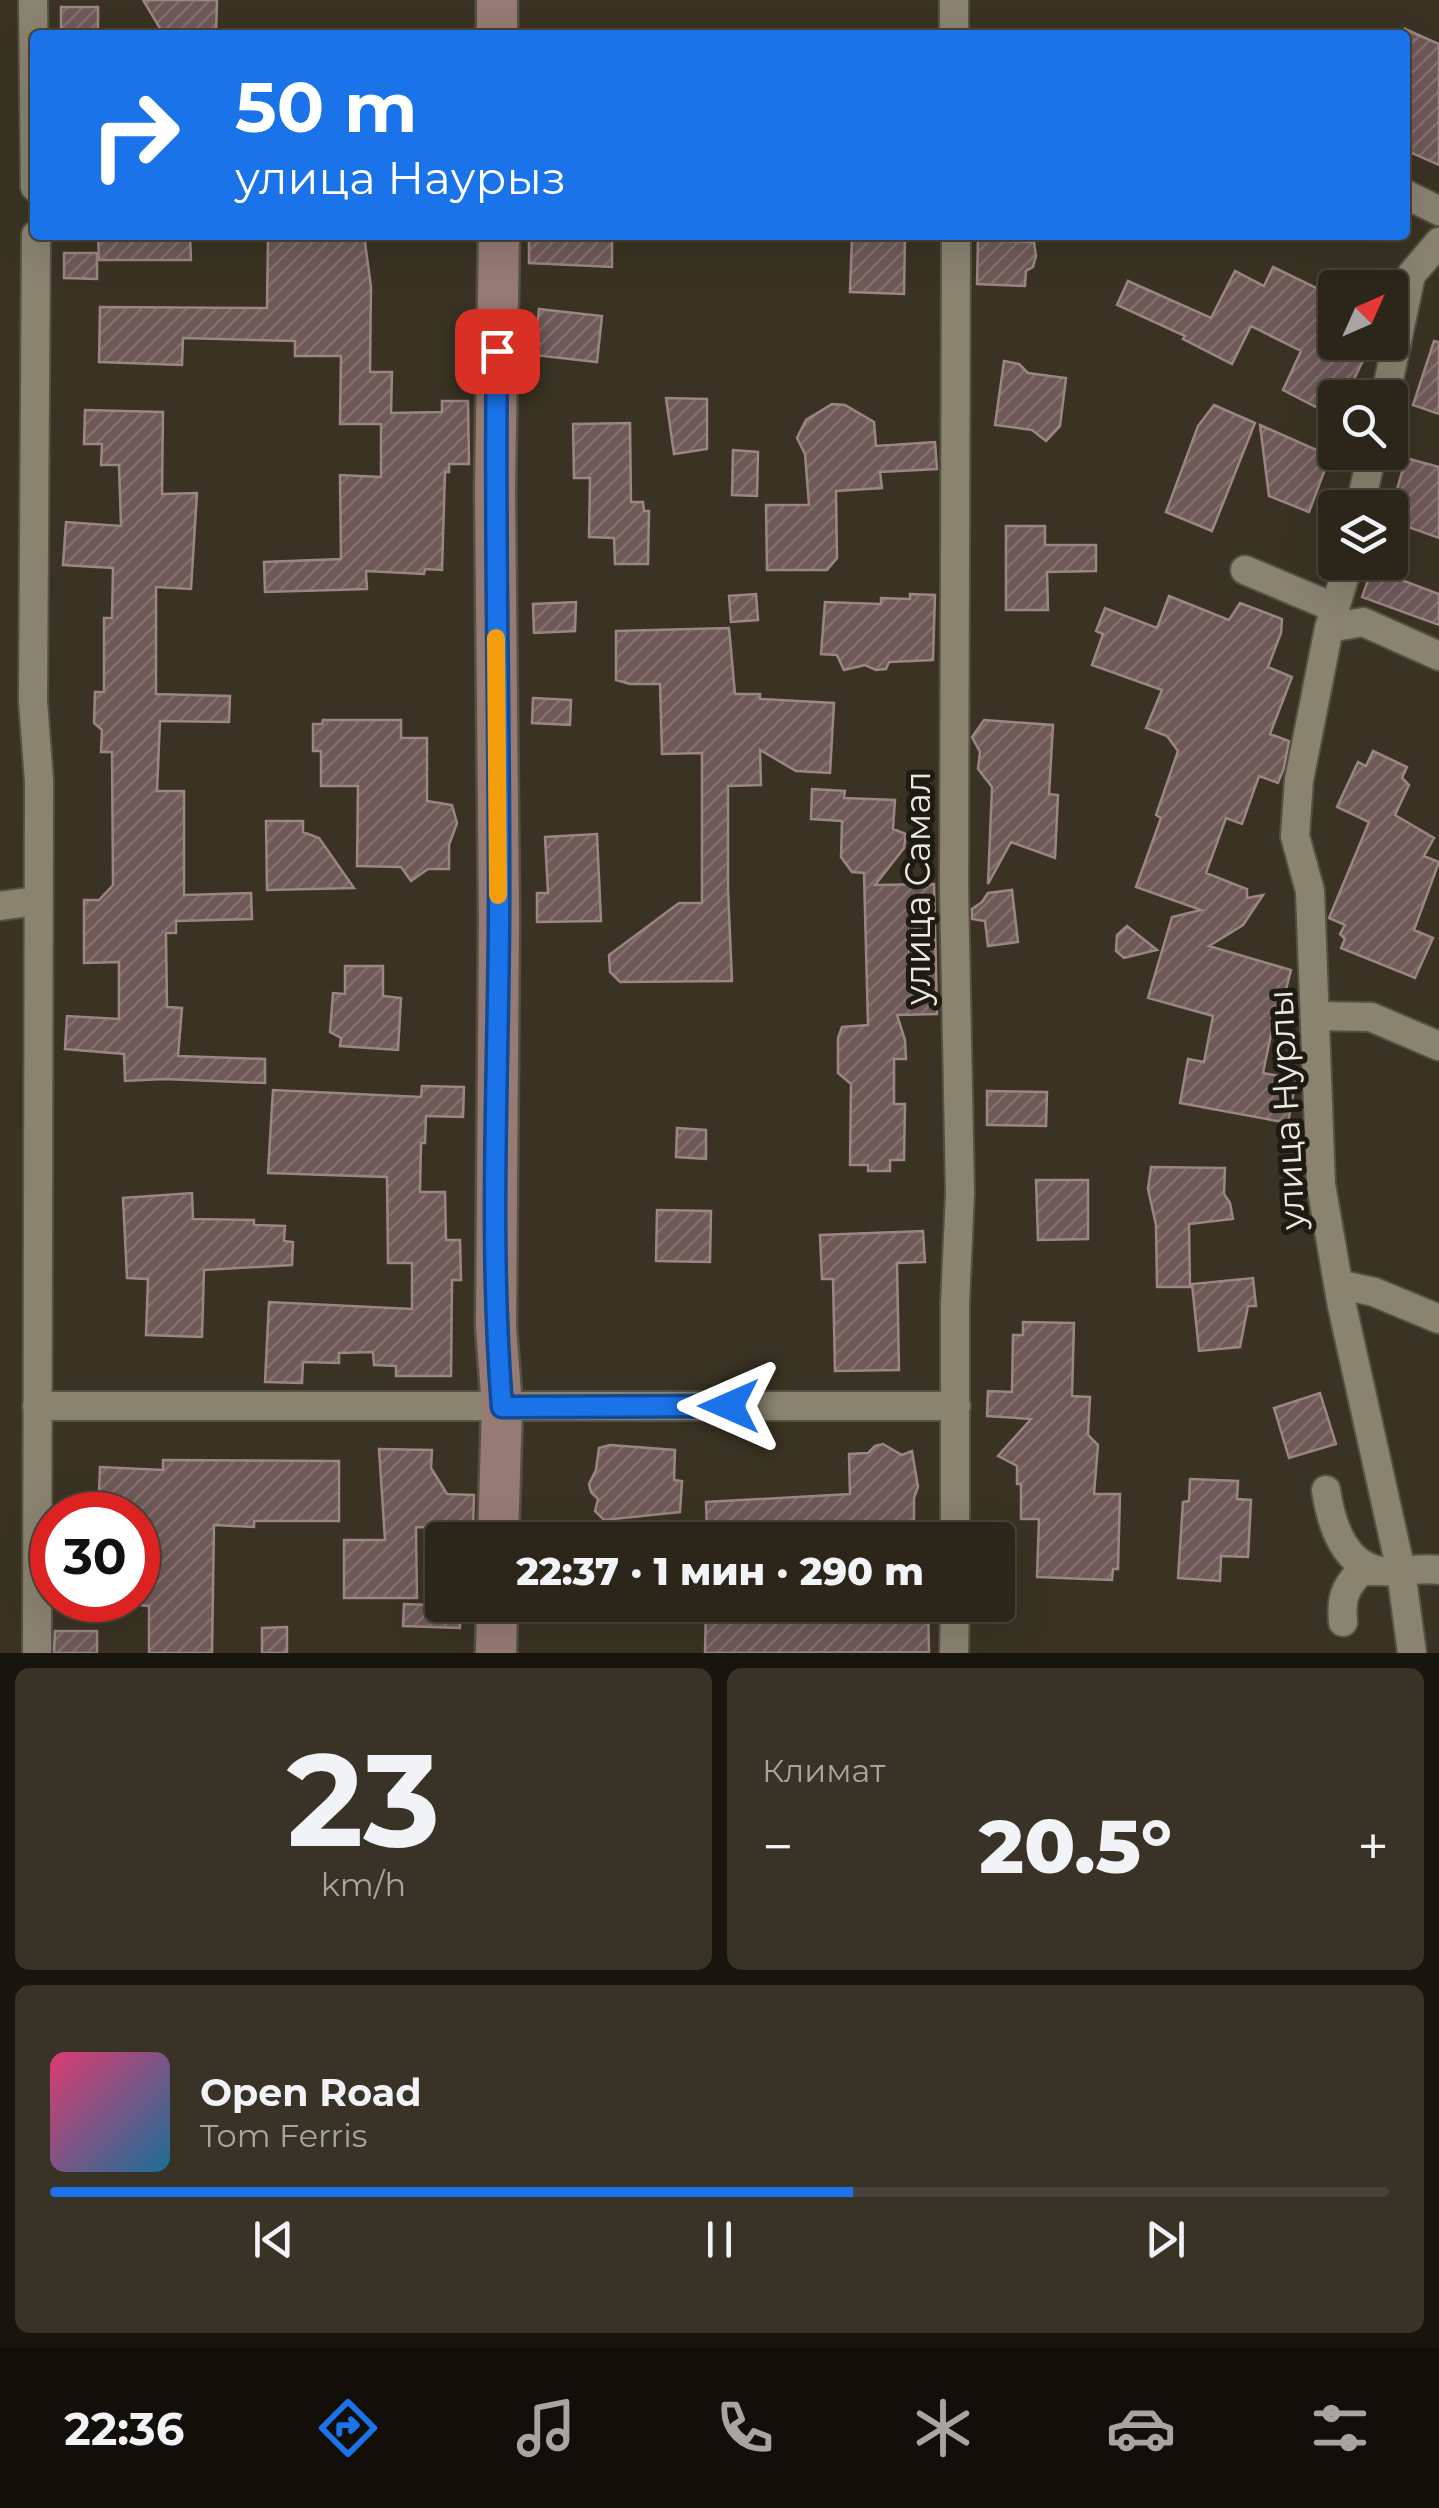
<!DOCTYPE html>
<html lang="ru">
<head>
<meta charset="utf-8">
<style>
	body { margin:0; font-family:Montserrat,sans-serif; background:#383227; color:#f1f3f6; height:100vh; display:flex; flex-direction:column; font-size:38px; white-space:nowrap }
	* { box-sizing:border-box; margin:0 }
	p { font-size:32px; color:#a6a5a2 }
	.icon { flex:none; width:55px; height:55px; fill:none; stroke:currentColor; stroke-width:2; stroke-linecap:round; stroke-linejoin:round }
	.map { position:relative; height:1653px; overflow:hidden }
	.panel { display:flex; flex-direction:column; gap:15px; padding:15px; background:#18150e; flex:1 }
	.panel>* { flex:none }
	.hud { position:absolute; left:30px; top:30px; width:1380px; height:210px; border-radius:10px; box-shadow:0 10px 40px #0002,0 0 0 2px #484339; background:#1a73e8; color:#fff; overflow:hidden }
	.needle { width:65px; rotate:45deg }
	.fabs { position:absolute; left:1318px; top:270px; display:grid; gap:20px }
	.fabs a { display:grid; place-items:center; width:90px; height:90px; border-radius:10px; background:#2c261a; box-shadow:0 10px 40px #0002,0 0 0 2px #484339; font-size:50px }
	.speed { position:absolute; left:30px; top:1492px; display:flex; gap:20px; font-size:50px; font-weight:700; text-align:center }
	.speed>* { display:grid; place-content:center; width:130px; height:130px; border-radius:50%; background:#2c261a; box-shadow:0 10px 40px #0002,0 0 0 2px #484339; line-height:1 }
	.speed .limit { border:15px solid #d22; background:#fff; color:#111 }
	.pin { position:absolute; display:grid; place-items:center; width:85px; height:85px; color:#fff; margin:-42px; border-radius:20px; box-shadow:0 5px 15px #0006 }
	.me { position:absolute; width:110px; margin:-55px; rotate:270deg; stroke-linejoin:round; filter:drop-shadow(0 0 8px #0008) }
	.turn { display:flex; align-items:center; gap:35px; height:210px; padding:0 40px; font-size:45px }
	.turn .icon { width:130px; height:130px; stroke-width:2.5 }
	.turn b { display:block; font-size:70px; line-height:85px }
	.big { font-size:75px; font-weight:800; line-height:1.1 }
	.panel .card { flex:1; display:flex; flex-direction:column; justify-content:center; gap:15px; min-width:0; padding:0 35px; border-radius:15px; background:#383227 }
	.panel .dial { align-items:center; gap:0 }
	.dial b { font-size:130px; line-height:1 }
	.song { display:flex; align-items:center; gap:30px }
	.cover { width:120px; height:120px; border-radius:15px; background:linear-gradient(135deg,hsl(340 70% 55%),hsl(200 70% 35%)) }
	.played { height:10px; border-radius:5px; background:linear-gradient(90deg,#1a73e8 60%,#484339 60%) }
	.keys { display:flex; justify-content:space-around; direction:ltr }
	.heat { display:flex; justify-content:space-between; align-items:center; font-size:55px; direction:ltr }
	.panel .tiles { flex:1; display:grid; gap:15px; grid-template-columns:1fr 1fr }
	.card:last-child { grid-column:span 2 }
	.trip { position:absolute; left:425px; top:1522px; width:590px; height:100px; border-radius:10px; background:#2c261a; box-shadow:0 10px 40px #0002,0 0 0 2px #484339; font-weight:800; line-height:100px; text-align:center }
	.dock { display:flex; height:160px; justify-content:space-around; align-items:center; background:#120f0a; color:#a6a5a2 }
	.dock .icon { width:70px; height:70px }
	.dock .selected { color:#1a73e8 }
	.dock b { font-size:45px; color:#f1f3f6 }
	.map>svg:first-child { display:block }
</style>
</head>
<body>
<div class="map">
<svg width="1439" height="1653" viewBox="0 0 1439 1653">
	<defs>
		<pattern id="building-hatch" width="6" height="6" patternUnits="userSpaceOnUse" patternTransform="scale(2.5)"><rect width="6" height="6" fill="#6e5957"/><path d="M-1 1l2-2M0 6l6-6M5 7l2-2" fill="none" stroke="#83716f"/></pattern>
	</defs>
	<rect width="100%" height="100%" fill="#3a3323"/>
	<path fill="url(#building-hatch)" stroke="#9c8583" stroke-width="2.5" d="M143,0H217L216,35H164Z
		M61,7H98V34H61Z
		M1405,29L1439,44V165L1405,150Z
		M98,235H190L191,260H99Z
		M268,235H364L371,287L370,372H392L391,413L442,412V401H468L469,464H449V472H445L442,570L425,569L424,574L366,571L367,589L265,592L264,562L341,559L340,475L381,477V424H340L341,356H295V341L183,338L182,365L99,362L100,307L267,308Z
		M529,235H612V267L529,263Z
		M852,235H905L904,294L850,292Z
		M978,240L1034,242L1036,256L1033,267L1026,271L1025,286L977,284Z
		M64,253H97V279L64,278Z
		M1273,267L1329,294L1321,313L1335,319V342H1372L1345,398H1335V417L1283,390L1301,351L1251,326L1232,364L1183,339L1185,336L1117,305L1128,281L1211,318L1235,271L1264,286Z
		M539,309L602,316L597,362L534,355Z
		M1434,341L1439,342V414L1413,405Z
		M1004,361L1019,364L1028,373L1066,378L1060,426L1046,441L1032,430L995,425Z
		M666,398L707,399V449L674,454Z
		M832,404L845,405L874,422L876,446L935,442L937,469L880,472L882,488L836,491L837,558L827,570H767L766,505H809L805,454L797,438L806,420Z
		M1214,405L1255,423L1212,531L1166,512L1198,426Z
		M85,410L163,412L162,494L197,493L191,589L156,587V694L230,696L229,722L160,721L157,791H184V895L251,893L252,919L176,921V933H166L167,1007L182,1008L178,1056L265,1059V1083L164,1079L125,1081L124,1054L65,1049L67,1016L119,1019V962L84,963V900H99L113,885L112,752H101L102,730L94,723L95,692H104V618H112L113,568L63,565L66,522L121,526L119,465H101L102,444H84Z
		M630,423L631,502H643L644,511H649L648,564H615L614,538L589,537L590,478H574L573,424Z
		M1260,425L1330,456L1309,512L1269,496Z
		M733,450L758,452L757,496L732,495Z
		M1406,458L1439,467V538L1397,523L1392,507Z
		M1006,526H1045V545H1096V571L1047,572L1048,610H1006Z
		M1372,569L1439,594V625L1362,597Z
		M756,594L758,620L731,622L729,596Z
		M910,594L935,595L933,660L889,662L886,669L876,670L865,665L844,670L837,655L821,654L825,602L881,604V598L910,599Z
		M1169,596L1229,620L1240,603L1282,619L1281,633L1268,667L1292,677L1270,734L1289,741L1284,768L1278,783L1259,776L1242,824L1226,818L1206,873L1247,889V898L1263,895L1243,925L1209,946L1291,970L1285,993L1280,991L1263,1073L1296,1079L1288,1123L1180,1103L1188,1059L1204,1062L1213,1016L1148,998L1172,917L1201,910L1136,887L1161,818L1156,815L1178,751L1167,736L1146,728L1162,690L1092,665L1103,634L1096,631L1105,608L1157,628Z
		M576,602L575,631L534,633L533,604Z
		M729,628L735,694H760V699L834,703L830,773L796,771L760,750L761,785L728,786V889L732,981L620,982L610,972L609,955L679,903H702V753L662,754L660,684H630L616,680V631Z
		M533,698L571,700L570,725L532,723Z
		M323,720H401V738H427V801L452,805L457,823L449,845V869H428L411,881L401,867L357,866L358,786H321V751H313V724H322Z
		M984,720L1053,725L1049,794L1058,795L1055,858L1011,842L988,884L992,787L978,769L980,752L972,737Z
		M1373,751L1407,767L1402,778L1409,785L1395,815L1434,838L1424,856L1439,862L1414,930L1433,938L1415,978L1341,948L1345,939L1340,934L1345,925L1329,918L1369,822L1337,807L1358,762L1366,766Z
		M812,789L845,791L844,798L895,800L893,829L906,834L904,848L875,885L934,884L937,1014L897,1015L905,1040L906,1059H894V1104H905L904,1160H890V1171H868V1165H850L851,1084L838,1073V1038L842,1027L868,1025L864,873L852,872L841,857L842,821L811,819Z
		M266,821H303V832L319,838L354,888L267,890Z
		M597,834L601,921L537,922V893H548L545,837Z
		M1012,890L1018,942L988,946L985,921L972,919V909L982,902L988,893Z
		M1127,926L1157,950L1124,958L1116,951L1117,935Z
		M345,966H383V996L401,998L398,1050L340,1046L341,1038L330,1032L333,993L345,994Z
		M422,1086L464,1087L463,1117L426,1116L425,1143H421L420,1192H445L446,1240H460L461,1280H452L451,1376H396V1366L374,1365L373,1352L339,1353V1363L303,1362L302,1383L265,1382L269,1302L412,1309V1263H388L387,1177L268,1173L273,1090L421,1097Z
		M987,1091L1047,1092L1046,1126L987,1125Z
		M677,1128L706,1130V1159L676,1157Z
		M1151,1167L1225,1168L1224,1194L1230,1203L1233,1219L1189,1224L1190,1287H1157L1156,1225L1148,1189Z
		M1036,1180H1088V1239L1038,1240Z
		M192,1193L193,1219L254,1220V1225L285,1226L284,1241L293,1242L292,1265L204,1270L202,1337L146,1335L148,1279L127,1278L123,1198Z
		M657,1210L711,1211L710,1262L656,1261Z
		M923,1231L925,1262L897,1263L899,1370L835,1371L833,1279H822L820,1235Z
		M1253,1278L1256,1306H1248L1240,1347L1199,1351L1192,1284Z
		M1023,1322L1074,1323L1072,1396L1090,1397L1088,1435L1098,1445L1094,1494H1120L1118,1569H1113L1112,1580L1037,1577L1039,1519H1021V1484H1017V1466L998,1456L1031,1419L987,1416L988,1391L1012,1392L1013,1335H1023Z
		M1320,1393L1336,1444L1289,1458L1274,1408Z
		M883,1444L902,1455L912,1451L918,1487L914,1498V1522L763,1527L762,1540H732V1529L707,1530L706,1502L850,1494L849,1454L868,1453L875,1446Z
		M610,1445L675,1450L674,1480L682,1481L680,1512L604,1520L595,1511L598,1499L591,1492L589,1484L596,1470L599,1448Z
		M379,1449L432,1450L431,1468L447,1494L474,1495L473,1529L416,1527L417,1598H344V1540H385Z
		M163,1460L339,1461V1521H254V1527L214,1525L212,1653H149V1606L138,1605V1515H98L100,1467L163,1470Z
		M1190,1479L1238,1481L1237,1499L1251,1500L1248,1557L1221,1556L1220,1581L1178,1578L1183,1502L1189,1501Z
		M404,1604L460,1606V1628L403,1626Z
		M706,1605H928L929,1652L705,1653Z
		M287,1627V1653H262V1628Z
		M55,1631H97V1653H54Z"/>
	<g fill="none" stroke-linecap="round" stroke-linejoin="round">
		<g stroke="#565142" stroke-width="32">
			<path id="street" d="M33,0L35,187
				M954,0V35
				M1405,194L1439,211
				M36,235L33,701L39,781L37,1653
				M1385,398L1411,275L1439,242
				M1360,508L1372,452
				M1349,562L1329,628L1299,780L1295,836L1310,891L1321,1185L1342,1306L1401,1571L1412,1653
				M1245,570L1335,608
				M1329,628L1363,622L1439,656
				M0,906L37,901
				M1317,1016L1371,1017L1439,1046
				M1338,1284L1374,1292L1439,1319
				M37,1406H956
				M1326,1490C1331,1523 1343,1566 1382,1571C1401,1573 1420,1567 1439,1570
				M955,1540V1303L960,1193L954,888L956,235
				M1343,1622C1341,1599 1344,1588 1361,1571H1379
				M954,1653L955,1605"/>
		</g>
		<g stroke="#565142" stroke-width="45">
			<path id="secondary" d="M497,35V0
				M498,1540L502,1407L496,1327L499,918L495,489L499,235
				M496,1653L497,1605"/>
		</g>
		<use href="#street" stroke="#8a8370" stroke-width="28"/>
		<use href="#secondary" stroke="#967a74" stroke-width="40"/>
	</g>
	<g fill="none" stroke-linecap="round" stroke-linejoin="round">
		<g stroke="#114b97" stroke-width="25">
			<path id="route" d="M497,351C494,541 500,731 499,921C498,1083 489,1245 502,1407L729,1406"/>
		</g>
		<use href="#route" stroke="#1a73e8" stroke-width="18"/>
		<path stroke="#f59e0b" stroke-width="18" d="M496,638L498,895"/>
	</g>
	<g text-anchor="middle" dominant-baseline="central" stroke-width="10" stroke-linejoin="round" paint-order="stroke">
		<g font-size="35" fill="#ede9df" stroke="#1e1b14">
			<text transform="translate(917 888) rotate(-90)">улица Самал</text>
			<text transform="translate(1286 1110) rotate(-93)">улица Нурлы</text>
		</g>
	</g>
</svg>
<div class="fabs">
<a><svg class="needle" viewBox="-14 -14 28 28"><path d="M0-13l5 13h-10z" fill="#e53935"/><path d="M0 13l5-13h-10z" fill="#a6a5a2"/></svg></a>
<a><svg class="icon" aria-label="search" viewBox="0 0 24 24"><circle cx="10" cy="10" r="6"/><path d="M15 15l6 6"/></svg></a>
<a><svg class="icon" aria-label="layers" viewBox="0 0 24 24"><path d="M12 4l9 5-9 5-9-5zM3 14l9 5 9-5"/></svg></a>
</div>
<div class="speed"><div class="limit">30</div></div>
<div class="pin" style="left:497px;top:351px;background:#d93025"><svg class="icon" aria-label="arrive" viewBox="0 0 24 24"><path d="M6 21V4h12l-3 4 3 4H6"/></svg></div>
<svg class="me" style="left:729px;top:1406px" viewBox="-20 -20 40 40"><path d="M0-17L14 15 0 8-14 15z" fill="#1a73e8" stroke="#fff" stroke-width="4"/></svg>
<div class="trip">22:37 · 1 мин · 290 m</div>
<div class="hud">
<div class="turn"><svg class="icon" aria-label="right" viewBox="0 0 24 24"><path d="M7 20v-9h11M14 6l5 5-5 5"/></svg><div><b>50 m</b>улица Наурыз</div></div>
</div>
</div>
<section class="panel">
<div class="tiles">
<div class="card dial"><b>23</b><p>km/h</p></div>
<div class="card"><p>Климат</p>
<div class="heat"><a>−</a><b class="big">20.5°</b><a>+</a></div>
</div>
<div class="card">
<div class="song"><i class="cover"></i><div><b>Open Road</b><p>Tom Ferris</p></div></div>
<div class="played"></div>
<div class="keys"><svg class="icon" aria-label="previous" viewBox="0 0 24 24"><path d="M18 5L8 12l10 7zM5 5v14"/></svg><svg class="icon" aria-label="pause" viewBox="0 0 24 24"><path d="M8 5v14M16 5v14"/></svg><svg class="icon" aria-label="next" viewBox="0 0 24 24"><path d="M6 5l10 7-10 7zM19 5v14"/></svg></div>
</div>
</div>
</section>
<nav class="dock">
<b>22:36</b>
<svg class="icon selected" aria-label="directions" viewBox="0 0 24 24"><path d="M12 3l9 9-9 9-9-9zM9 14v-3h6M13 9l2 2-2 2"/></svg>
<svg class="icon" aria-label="music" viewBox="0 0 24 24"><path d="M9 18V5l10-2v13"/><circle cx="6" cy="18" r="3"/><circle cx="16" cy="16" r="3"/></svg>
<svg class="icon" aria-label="phone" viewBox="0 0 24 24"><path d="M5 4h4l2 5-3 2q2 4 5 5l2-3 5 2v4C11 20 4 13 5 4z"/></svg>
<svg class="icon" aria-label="climate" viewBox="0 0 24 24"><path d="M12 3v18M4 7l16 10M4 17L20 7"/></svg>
<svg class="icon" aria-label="car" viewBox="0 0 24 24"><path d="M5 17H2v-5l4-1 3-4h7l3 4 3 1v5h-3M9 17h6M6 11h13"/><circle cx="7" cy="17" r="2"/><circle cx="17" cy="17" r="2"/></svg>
<svg class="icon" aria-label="filters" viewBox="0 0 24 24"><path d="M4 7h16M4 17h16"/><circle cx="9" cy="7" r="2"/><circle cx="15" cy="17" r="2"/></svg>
</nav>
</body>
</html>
